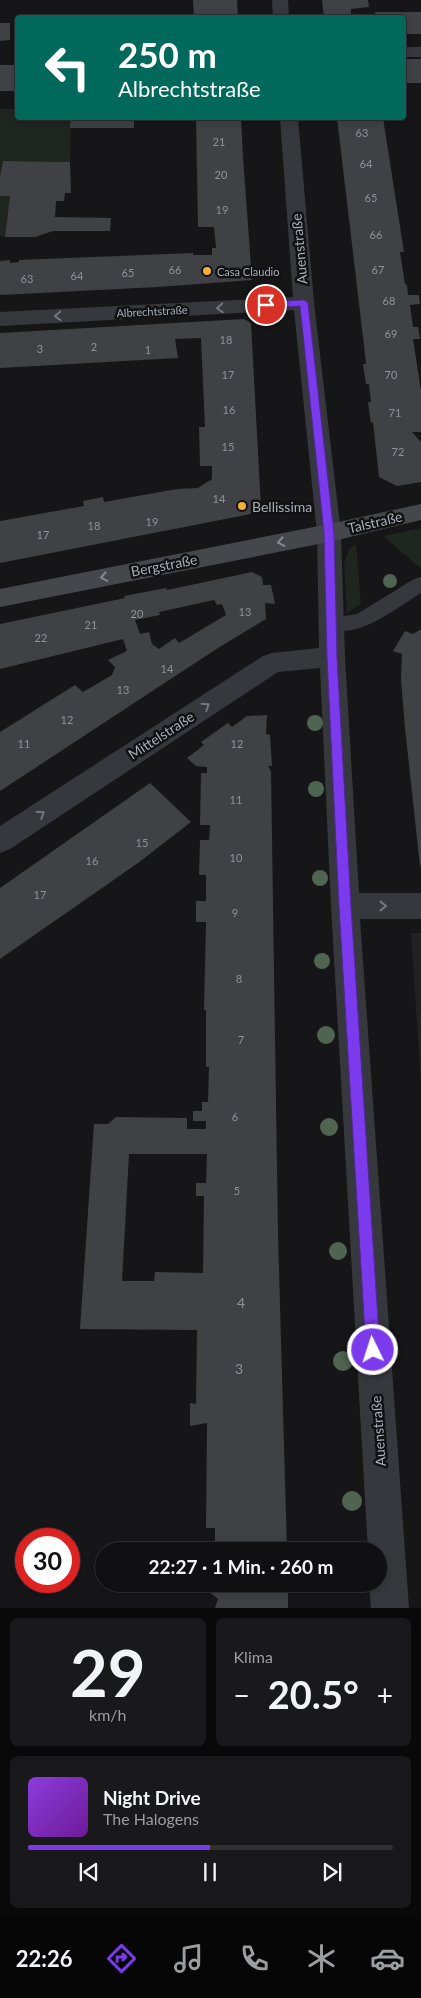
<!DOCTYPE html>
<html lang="de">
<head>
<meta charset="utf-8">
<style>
	body { margin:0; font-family:Lato,sans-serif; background:#19191b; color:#f1f3f6; height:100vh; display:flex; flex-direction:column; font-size:19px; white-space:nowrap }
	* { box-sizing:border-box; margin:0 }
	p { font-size:16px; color:#9c9d9f }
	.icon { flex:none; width:28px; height:28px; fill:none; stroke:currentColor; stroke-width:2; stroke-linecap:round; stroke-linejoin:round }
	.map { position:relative; height:1608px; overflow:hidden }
	.details { display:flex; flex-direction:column; gap:10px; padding:10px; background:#09090a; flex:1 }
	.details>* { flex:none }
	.top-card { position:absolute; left:15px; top:15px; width:391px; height:105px; border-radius:5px; box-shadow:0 2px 8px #0003,0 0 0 1px #303032; background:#00695c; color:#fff; overflow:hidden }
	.speed { position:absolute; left:15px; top:1528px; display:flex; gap:10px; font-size:25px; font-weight:700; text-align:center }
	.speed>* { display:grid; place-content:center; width:65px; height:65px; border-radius:50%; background:#101012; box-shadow:0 2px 8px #0003,0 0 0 1px #303032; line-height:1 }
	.speed .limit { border:8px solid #d22; background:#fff; color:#111 }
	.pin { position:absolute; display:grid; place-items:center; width:42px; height:42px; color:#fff; margin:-21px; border:2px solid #fff; border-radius:50%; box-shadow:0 1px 5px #0007 }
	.me { position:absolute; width:55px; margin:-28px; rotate:356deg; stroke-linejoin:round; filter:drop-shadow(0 0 4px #0008) }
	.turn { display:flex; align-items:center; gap:18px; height:105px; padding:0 20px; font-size:22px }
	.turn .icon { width:65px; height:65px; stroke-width:2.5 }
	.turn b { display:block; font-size:35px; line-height:42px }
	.big { font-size:38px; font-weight:700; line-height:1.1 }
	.details .widget { flex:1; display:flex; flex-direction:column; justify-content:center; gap:8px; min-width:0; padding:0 18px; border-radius:8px; background:#19191b }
	.details .dial { align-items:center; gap:0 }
	.dial b { font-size:65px; line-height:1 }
	.song { display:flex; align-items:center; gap:15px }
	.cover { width:60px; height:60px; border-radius:8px; background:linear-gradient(135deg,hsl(270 70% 55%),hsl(280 70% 35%)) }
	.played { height:5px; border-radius:2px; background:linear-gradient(90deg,#7c3aed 50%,#303032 50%) }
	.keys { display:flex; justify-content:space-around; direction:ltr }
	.heat { display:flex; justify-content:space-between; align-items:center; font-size:28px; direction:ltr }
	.details .tiles { flex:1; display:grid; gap:10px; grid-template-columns:1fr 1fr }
	.widget:last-child { grid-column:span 2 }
	.trip { position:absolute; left:95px; top:1542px; width:292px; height:50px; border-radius:25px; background:#101012; box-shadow:0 2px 8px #0003,0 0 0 1px #303032; font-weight:700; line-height:50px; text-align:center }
	.tab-bar { display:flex; height:80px; justify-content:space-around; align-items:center; background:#060607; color:#9c9d9f }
	.tab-bar .icon { width:35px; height:35px }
	.tab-bar .on { color:#7c3aed }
	.tab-bar b { font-size:22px; color:#f1f3f6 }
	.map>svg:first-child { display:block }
</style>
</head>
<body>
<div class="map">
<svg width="421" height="1608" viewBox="0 0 421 1608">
	<rect width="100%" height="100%" fill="#161618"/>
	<path fill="#222225" d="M411,933H421V1084Z"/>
	<path fill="#1e261f" d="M0,109H17L18,118H71L70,162L3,161L0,176Z
		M0,196H10L5,237H0Z
		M421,528V567L420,568L383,536Z
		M356,544L361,604L347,613L344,564L349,549Z"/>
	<path fill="#404145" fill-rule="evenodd" d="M193,0H237L238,18H194Z
		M322,0H368L369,7L351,9V18H324Z
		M375,12H421V34H404V18H376Z
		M0,23H10V40L0,41Z
		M404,59H421V83H404Z
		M0,65H18V91H0Z
		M71,118H134V128H70Z
		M196,118H241L243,157L252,280L158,287L0,295V261L10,260V263L19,262V260L193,253V255H212V248H216L214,227H198Z
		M337,118H383L404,252H400L405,284L407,285L408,295H419L420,304L410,305L413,327H418L420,339H413L421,391V432H412L421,442V482L397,486L379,477L373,422L371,423L368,402H371L369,384H366L363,364H366L365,354Z
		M3,161L70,162L71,193H65L64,201H56L55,217L111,218L110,231H53L35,237H5L10,196H0V176Z
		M244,319L251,323L261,508L251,514L0,563V521L84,506L83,501L103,497L104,502L177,489L198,488L212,479V466H200L199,427H205L201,338L175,339L178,358L0,368V333Z
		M252,572L262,577L263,585H271L275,604L265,603L266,619L218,648L0,791V732L75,685L83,692L112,675L115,667L108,660L127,651L123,639L0,669V624L125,598L124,596L166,588L167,590ZM214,600L217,605L222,604L226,615L179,643L175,638L159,649L152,644L149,632L140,634L135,620L160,615L159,612Z
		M421,629V865L420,866L405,728L401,679L402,654L393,651L405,631L413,634Z
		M267,715L266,734L270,735L272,766H268L271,771L278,1235L287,1551H215V1528H206L207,1423L190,1426V1403L196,1404L197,1330L80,1329L94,1124H108L116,1117L187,1118V1129H206V1121H193V1111H202V1102H208L209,1067H206V1010H204L206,922H196V901H206V875H199L200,840H209L210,825H200L201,773H207V767L196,766L187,758L204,745L201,742L228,723L232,727L247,716ZM129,1154H207L206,1183H196V1196H204L203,1273L155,1272L154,1281H122Z
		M150,783L191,822L138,863L0,959V888Z
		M203,1584H288V1608H215L218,1599L203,1587Z"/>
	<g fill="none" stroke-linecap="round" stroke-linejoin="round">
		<path fill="#37383d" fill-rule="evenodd" d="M421,577V593C393,610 359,640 324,629L321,624L324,619L357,614L414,579Z"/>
		<path fill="#37383d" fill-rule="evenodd" d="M272,0H288L289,18H273Z
			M404,47H421V57H404Z
			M280,118H298L314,303L341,533L345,657L359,893H421V919H360L409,1608H371L369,1584H379V1551H368L331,906L320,668L278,672L10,849L0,853V826L263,656L272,653L319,648L317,533L294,310L0,326V312L293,297Z"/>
		<path fill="#45474d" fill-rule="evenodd" d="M421,504V520L329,542L0,607V589L329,524Z"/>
	</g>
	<g fill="#506452">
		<circle cx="390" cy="581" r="7"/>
		<circle cx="315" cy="723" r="8"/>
		<circle cx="316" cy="789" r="8"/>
		<circle cx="320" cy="878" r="8"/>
		<circle cx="322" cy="961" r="8"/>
		<circle cx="326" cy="1035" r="9"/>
		<circle cx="329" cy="1127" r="9"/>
		<circle cx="338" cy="1251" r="9"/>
		<circle cx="343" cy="1361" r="10"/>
		<circle cx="352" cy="1501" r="10"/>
	</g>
	<defs><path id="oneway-chevron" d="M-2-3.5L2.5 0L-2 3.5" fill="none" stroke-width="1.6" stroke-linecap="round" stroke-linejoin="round" transform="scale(1.25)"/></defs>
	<g stroke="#757881">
		<use href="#oneway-chevron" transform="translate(220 308) rotate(177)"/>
		<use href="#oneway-chevron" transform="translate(58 316) rotate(177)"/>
		<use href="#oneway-chevron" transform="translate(206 706) rotate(-33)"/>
		<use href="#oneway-chevron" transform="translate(41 814) rotate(-33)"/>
		<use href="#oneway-chevron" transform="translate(383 906)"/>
	</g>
	<g stroke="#858993">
		<use href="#oneway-chevron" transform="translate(281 542) rotate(169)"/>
		<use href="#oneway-chevron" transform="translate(104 577) rotate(169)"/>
	</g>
	<path fill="#7c3aed" stroke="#51269a" d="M304,300L308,303L334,533L337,657L351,906L380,1350L378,1355L373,1357L368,1355L366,1350L339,906L327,657L324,533L300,306L266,308L261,305L266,302Z"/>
	<g fill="#f2b134" stroke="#111113" stroke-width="2">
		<circle cx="207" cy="271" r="5"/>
		<circle cx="242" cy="506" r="5"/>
	</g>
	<g text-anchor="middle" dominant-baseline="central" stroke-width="5" stroke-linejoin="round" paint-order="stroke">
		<g font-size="11" fill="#8e929b">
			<text x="362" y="132">63</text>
			<text x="219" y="141">21</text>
			<text x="366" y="163">64</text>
			<text x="221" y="174">20</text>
			<text x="371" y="197">65</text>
			<text x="222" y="209">19</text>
			<text x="376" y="234">66</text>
			<text x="175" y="269">66</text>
			<text x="378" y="269">67</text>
			<text x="128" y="272">65</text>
			<text x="77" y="275">64</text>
			<text x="27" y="278">63</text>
			<text x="389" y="300">68</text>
			<text x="391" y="333">69</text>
			<text x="226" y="339">18</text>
			<text x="94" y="346">2</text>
			<text x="40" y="348">3</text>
			<text x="148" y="349">1</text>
			<text x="228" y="374">17</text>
			<text x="391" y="374">70</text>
			<text x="229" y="409">16</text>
			<text x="395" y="412">71</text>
			<text x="228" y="446">15</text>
			<text x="398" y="451">72</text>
			<text x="219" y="498">14</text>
			<text x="152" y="521">19</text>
			<text x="94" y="525">18</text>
			<text x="43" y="534">17</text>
			<text x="245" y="611">13</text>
			<text x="137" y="613">20</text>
			<text x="91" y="624">21</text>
			<text x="41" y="637">22</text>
			<text x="167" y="668">14</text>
			<text x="123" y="689">13</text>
			<text x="67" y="719">12</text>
			<text x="24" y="743">11</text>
			<text x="237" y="743">12</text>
			<text x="236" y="799">11</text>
			<text x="142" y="842">15</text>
			<text x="236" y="857">10</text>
			<text x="92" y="860">16</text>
			<text x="40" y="894">17</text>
			<text x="235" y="912">9</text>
			<text x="239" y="978">8</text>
			<text x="241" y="1039">7</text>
			<text x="235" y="1116">6</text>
			<text x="237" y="1190">5</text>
		</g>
		<g font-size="11" fill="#a8adb8" stroke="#111113" text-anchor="start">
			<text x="217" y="271">Casa Claudio</text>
		</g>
		<g font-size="11" fill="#a8adb8" stroke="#111113">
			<text transform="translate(152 311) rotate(-3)">Albrechtstraße</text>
		</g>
		<g font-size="14" fill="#a8adb8" stroke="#111113">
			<text transform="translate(299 249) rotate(-95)">Auenstraße</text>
			<text transform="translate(375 522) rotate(-13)">Talstraße</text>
			<text transform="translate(164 565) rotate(-11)">Bergstraße</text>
			<text transform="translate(161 735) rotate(-33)">Mittelstraße</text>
			<text transform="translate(378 1431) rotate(-94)">Auenstraße</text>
		</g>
		<g font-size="14" fill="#a8adb8" stroke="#111113" text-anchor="start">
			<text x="252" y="506">Bellissima</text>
		</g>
		<g font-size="14" fill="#8e929b">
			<text x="241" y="1302">4</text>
			<text x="239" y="1368">3</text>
		</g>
	</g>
</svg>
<div class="speed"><div class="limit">30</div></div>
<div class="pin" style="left:266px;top:305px;background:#d93025"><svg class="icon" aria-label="arrive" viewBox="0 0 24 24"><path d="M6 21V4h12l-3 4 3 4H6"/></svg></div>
<svg class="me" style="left:373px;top:1350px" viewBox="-20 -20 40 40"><circle r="17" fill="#7c3aed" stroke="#fff" stroke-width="3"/><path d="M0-11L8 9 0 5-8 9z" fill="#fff"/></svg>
<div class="trip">22:27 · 1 Min. · 260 m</div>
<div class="top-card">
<div class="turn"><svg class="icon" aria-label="left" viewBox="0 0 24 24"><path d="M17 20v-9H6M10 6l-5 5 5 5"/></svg><div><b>250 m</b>Albrechtstraße</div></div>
</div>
</div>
<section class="details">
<div class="tiles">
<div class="widget dial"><b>29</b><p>km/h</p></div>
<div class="widget"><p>Klima</p>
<div class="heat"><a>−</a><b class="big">20.5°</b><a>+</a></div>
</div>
<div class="widget">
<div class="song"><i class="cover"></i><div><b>Night Drive</b><p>The Halogens</p></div></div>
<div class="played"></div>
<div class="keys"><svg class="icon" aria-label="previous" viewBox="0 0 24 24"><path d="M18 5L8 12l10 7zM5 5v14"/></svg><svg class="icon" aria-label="pause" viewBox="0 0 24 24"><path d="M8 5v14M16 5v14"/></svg><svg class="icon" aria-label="next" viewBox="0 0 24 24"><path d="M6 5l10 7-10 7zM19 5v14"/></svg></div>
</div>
</div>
</section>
<nav class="tab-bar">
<b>22:26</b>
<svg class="icon on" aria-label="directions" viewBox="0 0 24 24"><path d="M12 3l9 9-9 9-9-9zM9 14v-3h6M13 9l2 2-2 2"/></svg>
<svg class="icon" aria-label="music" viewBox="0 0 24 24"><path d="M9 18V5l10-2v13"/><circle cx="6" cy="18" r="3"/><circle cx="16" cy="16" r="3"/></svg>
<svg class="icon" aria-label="phone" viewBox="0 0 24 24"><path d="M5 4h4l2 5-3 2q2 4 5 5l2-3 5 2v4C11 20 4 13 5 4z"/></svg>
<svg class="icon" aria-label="climate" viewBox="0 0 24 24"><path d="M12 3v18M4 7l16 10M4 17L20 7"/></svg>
<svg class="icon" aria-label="car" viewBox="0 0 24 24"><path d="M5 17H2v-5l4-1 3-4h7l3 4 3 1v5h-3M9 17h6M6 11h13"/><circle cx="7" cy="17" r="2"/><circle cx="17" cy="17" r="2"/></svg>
</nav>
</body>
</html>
